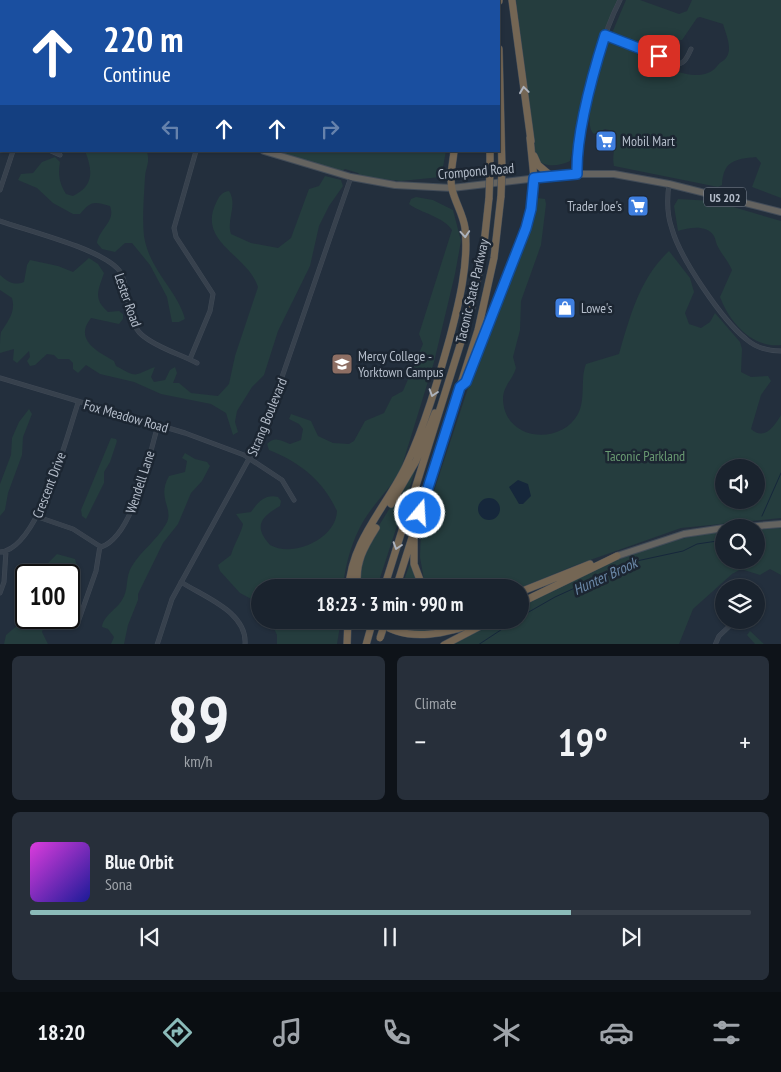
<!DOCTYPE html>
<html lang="en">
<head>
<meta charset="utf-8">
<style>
	body { margin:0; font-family:"PT Sans Narrow",sans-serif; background:#272f3a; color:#f1f3f6; height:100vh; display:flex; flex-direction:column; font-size:19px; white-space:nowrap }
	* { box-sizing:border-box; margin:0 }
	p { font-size:16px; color:#9fa4aa }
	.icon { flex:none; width:28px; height:28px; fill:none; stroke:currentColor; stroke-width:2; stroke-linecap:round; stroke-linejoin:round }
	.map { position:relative; height:644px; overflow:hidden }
	.drawer { display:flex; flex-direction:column; gap:12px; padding:12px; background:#0e1319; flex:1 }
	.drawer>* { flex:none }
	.hud { position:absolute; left:0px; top:0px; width:500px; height:152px; box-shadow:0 1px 4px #0004,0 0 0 1px #38404a; background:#1a4fa0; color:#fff; overflow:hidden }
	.controls { position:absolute; left:715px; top:459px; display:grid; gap:10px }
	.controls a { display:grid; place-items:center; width:50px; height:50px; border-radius:50%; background:#1a232e; box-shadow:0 1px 4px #0004,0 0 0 1px #38404a; font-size:25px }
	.speed { position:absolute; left:15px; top:564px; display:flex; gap:10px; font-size:25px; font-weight:700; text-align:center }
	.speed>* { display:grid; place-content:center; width:65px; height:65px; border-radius:50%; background:#1a232e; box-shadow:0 1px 4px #0004,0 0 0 1px #38404a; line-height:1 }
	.speed .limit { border:2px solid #111; border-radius:8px; background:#fff; color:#111 }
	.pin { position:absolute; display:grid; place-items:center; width:42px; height:42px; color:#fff; margin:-21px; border-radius:10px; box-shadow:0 2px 8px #0006 }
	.me { position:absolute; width:55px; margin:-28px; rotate:18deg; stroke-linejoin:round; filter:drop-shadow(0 0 4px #0008) }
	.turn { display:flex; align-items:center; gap:18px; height:105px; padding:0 20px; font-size:22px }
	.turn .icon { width:65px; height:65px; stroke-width:2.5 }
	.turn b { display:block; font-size:35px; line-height:42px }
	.lanes { display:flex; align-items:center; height:48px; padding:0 20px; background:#0003; justify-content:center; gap:25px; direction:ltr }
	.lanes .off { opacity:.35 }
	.big { font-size:38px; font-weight:800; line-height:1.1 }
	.drawer .widget { flex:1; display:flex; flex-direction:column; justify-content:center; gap:8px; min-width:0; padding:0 18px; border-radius:8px; background:#272f3a }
	.drawer .dial { align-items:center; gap:0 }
	.dial b { font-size:65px; line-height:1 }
	.song { display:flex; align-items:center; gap:15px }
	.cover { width:60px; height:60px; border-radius:8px; background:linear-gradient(135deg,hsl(300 70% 55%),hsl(240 70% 35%)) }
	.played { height:5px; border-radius:2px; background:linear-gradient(90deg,#8bbbb9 75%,#38404a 75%) }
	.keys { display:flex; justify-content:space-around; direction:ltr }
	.heat { display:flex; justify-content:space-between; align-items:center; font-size:28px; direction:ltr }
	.drawer .tiles { flex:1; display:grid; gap:12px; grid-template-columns:1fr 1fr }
	.widget:last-child { grid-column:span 2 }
	.trip { position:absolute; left:251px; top:579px; width:278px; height:50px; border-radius:25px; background:#1a232e; box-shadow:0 1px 4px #0004,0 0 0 1px #38404a; font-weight:800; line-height:50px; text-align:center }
	.tabs { display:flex; height:80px; justify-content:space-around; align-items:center; background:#0a0e12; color:#9fa4aa }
	.tabs .icon { width:35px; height:35px }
	.tabs .current { color:#8bbbb9 }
	.tabs b { font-size:22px; color:#f1f3f6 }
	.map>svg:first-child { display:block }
</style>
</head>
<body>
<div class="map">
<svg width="781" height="645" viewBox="0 0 781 645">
	<rect width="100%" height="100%" fill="#232f3d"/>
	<path fill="#253d3e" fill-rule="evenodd" d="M18,0H464L17,1Z
		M516,0H618C602,34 595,68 586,104C581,124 574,140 570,161C560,166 545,168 536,159Z
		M626,0H640L679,14L687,11L692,0H781V198L752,187L761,163L756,157C735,159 723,161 722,185L718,187L614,166C611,154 618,143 613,131L605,129L594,134C580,122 602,60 607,42C633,46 695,96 718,65C720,62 724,61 726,58C733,48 726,35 723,24L700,17L697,18L682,40L669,41L660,50L615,37L612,33Z
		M85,151H147C150,164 146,166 145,177C144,196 142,217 144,236C149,270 178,291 185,319L179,322H172L167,297L150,265L132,243H125L115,252L102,249L97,243C99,229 116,222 110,206C93,201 91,201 80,214H73L53,203L37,188L18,180L21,174L33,173L42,162L55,157L60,162C58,174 59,183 66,194L73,196C94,186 93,171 85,151Z
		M274,151H446L441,177L401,181L362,177L358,173L345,169L342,171Z
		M325,176L341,180L343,186L329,206L319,226L310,266L278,331L264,375L252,387L237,411L235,422L238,432L233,435L226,413L211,404L161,394L134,382L100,374L86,365L78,373L73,369V363L69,359H58L54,355L47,354L35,365L30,366L27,361L30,357L29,351L17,363L13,360L14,349L0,353C0,347 0,336 1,332C8,321 16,312 12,298L0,290V275C8,282 14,286 24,282L27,265L30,260L58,266L73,272L89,258L98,264L104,273C99,289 92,298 108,312L119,311L123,314V319L119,324L91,318C74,339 96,351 114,361L116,366C139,379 133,375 155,367L151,377L154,382L165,380L170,370L175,367L177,373L173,383H179L191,393L218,396L229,384L235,356L258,287C248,255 197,242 216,203C219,197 221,192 229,191C238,205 226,220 231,234L251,243L278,248L291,238L309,189L319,186Z
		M416,197L433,200L453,210L461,241L455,274L434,362L401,469C391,488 375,502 364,520C352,540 345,565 343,587L260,588V613L255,601L240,593L220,571L218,565L231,555C234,544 241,534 243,524L236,514L251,512C258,502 265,494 278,497L281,501L280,506C261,517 253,526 270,545C293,558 336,539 337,511C323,480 299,462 269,450L267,444C274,436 281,440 290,444L301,440L303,429L299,424L289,419L291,414L311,421L318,436L333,443L349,444L354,441L365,421L384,413L392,397L403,391L423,344L419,334L452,230C444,217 421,213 409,204L411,199Z
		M538,198L545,199L546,204L541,245L521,301L520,330L513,357L516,368C513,379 503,386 503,399C504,441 561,446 578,414C586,399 580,379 586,364L619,354C630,316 640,278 669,251L690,278L694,292L685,313L689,324L701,328L710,322L715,313L740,342L742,349L741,372L751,377L768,376L771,381L761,395L751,429C764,441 774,427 781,415V518L681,528L576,565L520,588L431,587L424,580L420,557L421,530L472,376L533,224ZM724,468H756V500H724Z
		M678,199L713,201L781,221V345C752,348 730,323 720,297L732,270C728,261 723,256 718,247C716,244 716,240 714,236C706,224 689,228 678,231L674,206Z
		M29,409L32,414L23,437L22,455L8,493L5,510L0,516V484L11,455L12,438L19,422Z
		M111,438L116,439L117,441L110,462L104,472V483L86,519L82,516L81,510Z
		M185,453L195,459L207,462L210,466L202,481L191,493L178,524L163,543L138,594V600L128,625L124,644H111L114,637L108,629L102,627C103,616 117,609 122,600C129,590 125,576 132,566C141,551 157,540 166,524C175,509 156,499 169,476L185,472L187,461L182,458Z
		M413,471H415L377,587H361L358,570L373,535Z
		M781,528V575L770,569L760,575L741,569L732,574L693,609L679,644L448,645L495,620H520V607C586,573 649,539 724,532V560H756V530Z
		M57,554L75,559L77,566L69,582V575H35L33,570L35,565L41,563L45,566Z
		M411,561L421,587L401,588Z
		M26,612V618H47L42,632L48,644H4L6,635L19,624Z
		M270,620H341L337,644H277V635Z
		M392,620H473L427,634L390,627Z
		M750,631L764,644H755L747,635Z"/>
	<path fill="#16273b" d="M518,480L528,484L531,496L523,504H519L509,487Z
		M478 509a11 11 0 1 1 22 0a11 11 0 1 1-22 0Z"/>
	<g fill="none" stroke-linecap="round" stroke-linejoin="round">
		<path stroke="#16273b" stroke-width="1" d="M762,516L781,473
			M520,617L555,597L632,562L683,551L697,544L724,540
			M478,645L516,620"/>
		<g stroke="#404a56" stroke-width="5">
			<path id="minor" d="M605,35L672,64C684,66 687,58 691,49
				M51,151L60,155
				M577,174C577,154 582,137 585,117C593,77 601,37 620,0
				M669,184C667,198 667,215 672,229C680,258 722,320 746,339C756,348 768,351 781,351
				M0,190L13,151
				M0,221C29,231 97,248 117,268C131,281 123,319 142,335C157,348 180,354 197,363
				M190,359L210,311L213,294L176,237L174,228L196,151
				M0,378L185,433L244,455L282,480L294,500
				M38,517L73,529L101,547C133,537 149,455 158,425
				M0,552C38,550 67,436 78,403
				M181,582C204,597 248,612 245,645
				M0,593L4,582L6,551
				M77,625L96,571L100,546
				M157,645L172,599L262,435L351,177
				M715,645L719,636L736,620"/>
		</g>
		<g stroke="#424c58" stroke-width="8">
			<path id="trunk" d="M0,78H1
				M264,151L351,177L395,185L452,188L572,174H614L669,184L781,212
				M733,528L781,524
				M617,556L684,534L724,528"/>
		</g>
		<g stroke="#424c58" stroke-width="8">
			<path id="motorway" d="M512,0L531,141
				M476,1L477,0
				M486,1V0
				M499,1V0
				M499,49L502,168
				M490,151V170
				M534,156L538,165L551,176
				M473,361L529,218L534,178L530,138
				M391,504L416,461L435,413
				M414,535V564L423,588
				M349,588C351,541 387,506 406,466C425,425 438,380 450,337C459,303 469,263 465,228C463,214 455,202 452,189C449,177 453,163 454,151
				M358,588C354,564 364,547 376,528
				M384,588L471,310L483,253L489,198
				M396,588L478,330L494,258L501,196
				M520,592L590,564
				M520,603L617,556
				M376,620C407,645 449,633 484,620
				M347,645L348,620
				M366,645L373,620
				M444,645L492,620"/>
		</g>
		<use href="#minor" stroke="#37414d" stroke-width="4"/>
		<use href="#trunk" stroke="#646360" stroke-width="6"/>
		<use href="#motorway" stroke="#746654" stroke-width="7"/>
		<g stroke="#424c58" stroke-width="8" stroke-linecap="butt">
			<path id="motorway-bridge" d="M501,196L502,168
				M489,198L490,170
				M380,638L386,620"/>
		</g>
		<use href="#motorway-bridge" stroke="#746654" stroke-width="7"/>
	</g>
	<defs><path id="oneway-chevron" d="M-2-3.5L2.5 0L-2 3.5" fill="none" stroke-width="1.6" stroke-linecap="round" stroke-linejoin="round" transform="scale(1.25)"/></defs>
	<g stroke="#adb3bd">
		<use href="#oneway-chevron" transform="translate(524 90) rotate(-98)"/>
		<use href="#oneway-chevron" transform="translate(465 234) rotate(86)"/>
		<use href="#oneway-chevron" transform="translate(433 393) rotate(108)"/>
		<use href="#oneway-chevron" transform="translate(397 546) rotate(108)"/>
	</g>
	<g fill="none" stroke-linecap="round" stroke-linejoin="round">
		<g stroke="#114b97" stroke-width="12">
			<path id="route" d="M420,513L460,387L466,382L526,228L531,209L534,178L577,174C576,134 593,73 605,35L659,56"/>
		</g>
		<use href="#route" stroke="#1a73e8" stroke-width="9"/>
	</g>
	<defs>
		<g id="supermarket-square" transform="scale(1.125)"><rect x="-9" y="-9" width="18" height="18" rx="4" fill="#3f7fe0" stroke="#1c2632"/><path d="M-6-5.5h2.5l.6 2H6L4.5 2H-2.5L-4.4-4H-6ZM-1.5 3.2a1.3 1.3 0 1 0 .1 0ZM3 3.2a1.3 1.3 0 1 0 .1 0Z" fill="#fff"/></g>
		<g id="shop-square" transform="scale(1.125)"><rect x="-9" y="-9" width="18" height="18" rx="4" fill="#3f7fe0" stroke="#1c2632"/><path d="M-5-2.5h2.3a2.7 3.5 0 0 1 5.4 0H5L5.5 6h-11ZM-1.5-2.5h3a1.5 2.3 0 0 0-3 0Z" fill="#fff"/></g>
		<g id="school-square" transform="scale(1.125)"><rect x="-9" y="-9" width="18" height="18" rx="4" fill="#8d6e63" stroke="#1c2632"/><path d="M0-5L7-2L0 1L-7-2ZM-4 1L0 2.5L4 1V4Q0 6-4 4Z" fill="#fff"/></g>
	</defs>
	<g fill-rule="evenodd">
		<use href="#supermarket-square" x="606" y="141"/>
		<use href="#supermarket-square" x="638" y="206"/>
		<use href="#shop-square" x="565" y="308"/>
		<use href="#school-square" x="342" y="364"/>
	</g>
	<g text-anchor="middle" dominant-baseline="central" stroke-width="5" stroke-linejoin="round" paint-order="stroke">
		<rect fill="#1c2632" stroke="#868f9c" stroke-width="1" x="704" y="187.5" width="42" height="19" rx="4"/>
		<g font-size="12" font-weight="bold" fill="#b3bcc9">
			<text x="725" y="197">US 202</text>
		</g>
		<g font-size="14" fill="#b3bcc9" stroke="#1c2632" text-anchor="start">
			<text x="622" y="141">Mobil Mart</text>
			<text x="622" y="206" text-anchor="end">Trader Joe's</text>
			<text x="581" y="308">Lowe's</text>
			<text x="358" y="356">Mercy College -<tspan x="358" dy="16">Yorktown Campus</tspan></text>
		</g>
		<g font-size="14" fill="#b3bcc9" stroke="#1c2632">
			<text transform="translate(476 171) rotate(-5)">Crompond Road</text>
			<text transform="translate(472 291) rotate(-77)">Taconic State Parkway</text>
			<text transform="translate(128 300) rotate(71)">Lester Road</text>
			<text transform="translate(126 416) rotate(16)">Fox Meadow Road</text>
			<text transform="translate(267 417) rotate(-68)">Strang Boulevard</text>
			<text transform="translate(140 482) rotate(-72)">Wendell Lane</text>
			<text transform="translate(49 485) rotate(-69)">Crescent Drive</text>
		</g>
		<g font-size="14" fill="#699a72" stroke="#1c2632">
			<text x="645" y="456">Taconic Parkland</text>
		</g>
		<g font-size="15" font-style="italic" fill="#6b88a8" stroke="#1c2632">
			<text transform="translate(605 576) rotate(-25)">Hunter Brook</text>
		</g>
	</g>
</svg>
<div class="controls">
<a><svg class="icon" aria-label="sound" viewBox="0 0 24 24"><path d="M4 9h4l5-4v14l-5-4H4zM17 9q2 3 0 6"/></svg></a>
<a><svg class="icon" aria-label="search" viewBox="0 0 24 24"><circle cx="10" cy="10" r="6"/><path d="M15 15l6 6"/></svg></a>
<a><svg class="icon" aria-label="layers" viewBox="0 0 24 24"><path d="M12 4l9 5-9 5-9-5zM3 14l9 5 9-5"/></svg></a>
</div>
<div class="speed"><div class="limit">100</div></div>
<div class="pin" style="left:659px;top:56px;background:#d93025"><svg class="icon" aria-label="arrive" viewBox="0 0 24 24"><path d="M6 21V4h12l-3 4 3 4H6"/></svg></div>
<svg class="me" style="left:420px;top:513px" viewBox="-20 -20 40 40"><circle r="17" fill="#1a73e8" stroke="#fff" stroke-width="3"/><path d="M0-11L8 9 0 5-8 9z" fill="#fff"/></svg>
<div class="trip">18:23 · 3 min · 990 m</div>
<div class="hud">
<div class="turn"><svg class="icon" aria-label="ahead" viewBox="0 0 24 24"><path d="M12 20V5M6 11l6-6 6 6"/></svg><div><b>220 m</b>Continue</div></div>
<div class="lanes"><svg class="icon off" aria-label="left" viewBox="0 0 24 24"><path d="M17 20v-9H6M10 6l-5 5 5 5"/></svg><svg class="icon" aria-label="ahead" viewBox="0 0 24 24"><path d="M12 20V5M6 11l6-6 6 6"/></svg><svg class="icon" aria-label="ahead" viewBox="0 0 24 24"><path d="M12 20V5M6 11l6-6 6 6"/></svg><svg class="icon off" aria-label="right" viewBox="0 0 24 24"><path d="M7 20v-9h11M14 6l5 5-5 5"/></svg></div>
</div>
</div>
<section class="drawer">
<div class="tiles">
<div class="widget dial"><b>89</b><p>km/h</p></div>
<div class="widget"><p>Climate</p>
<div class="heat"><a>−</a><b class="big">19°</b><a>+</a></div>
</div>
<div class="widget">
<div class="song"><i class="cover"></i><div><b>Blue Orbit</b><p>Sona</p></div></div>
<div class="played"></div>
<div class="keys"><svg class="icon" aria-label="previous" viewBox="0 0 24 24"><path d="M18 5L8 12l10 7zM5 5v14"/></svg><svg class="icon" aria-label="pause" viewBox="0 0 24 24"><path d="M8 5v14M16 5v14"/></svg><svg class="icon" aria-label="next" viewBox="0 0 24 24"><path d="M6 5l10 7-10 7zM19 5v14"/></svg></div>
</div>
</div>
</section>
<nav class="tabs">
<b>18:20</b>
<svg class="icon current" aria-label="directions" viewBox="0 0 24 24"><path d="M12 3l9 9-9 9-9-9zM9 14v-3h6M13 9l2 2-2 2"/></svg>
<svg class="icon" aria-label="music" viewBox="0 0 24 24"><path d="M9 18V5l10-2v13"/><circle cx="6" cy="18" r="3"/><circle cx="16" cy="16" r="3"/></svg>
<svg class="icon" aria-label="phone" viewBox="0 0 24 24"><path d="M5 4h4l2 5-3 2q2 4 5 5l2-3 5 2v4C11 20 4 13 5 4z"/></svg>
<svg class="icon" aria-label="climate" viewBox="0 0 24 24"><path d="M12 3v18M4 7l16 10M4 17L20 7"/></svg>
<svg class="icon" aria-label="car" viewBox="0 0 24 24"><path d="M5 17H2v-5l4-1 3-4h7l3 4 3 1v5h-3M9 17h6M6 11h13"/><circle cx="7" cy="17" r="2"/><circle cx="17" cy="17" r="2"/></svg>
<svg class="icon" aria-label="filters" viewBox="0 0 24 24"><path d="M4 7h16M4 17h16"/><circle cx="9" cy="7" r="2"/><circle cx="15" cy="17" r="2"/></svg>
</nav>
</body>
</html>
